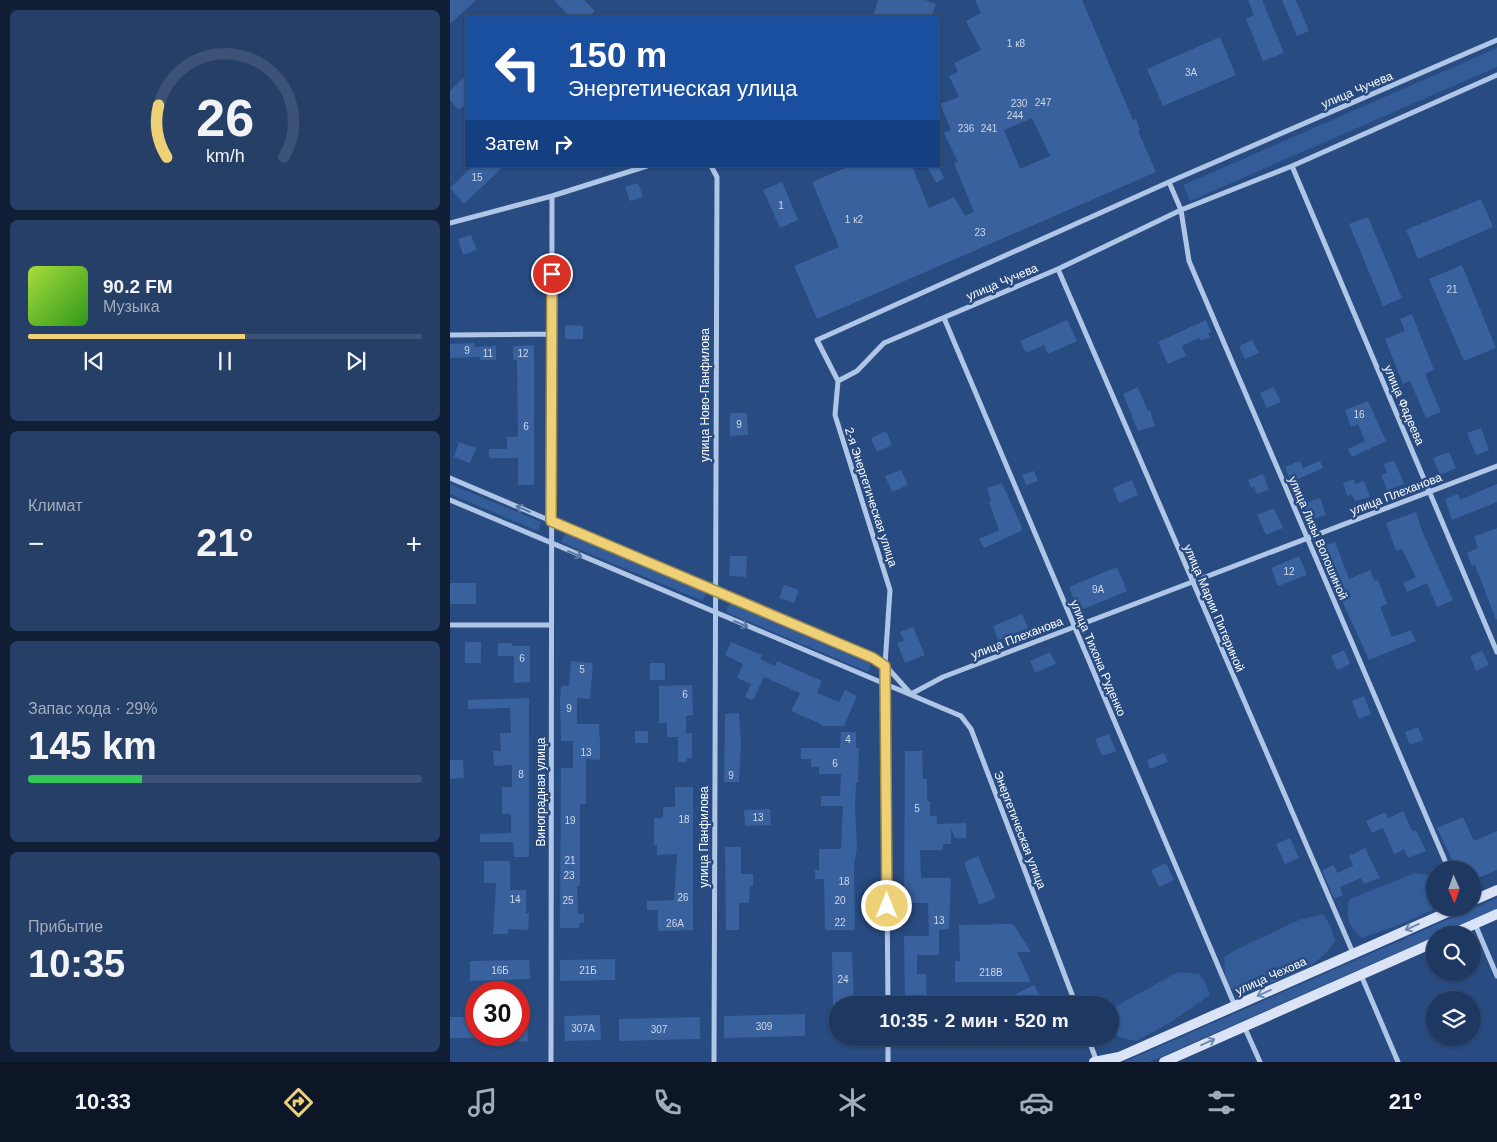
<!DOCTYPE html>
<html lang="ru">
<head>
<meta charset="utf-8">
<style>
	body { margin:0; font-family:Helvetica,sans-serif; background:#263f67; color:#f1f3f6; height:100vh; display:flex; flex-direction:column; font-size:19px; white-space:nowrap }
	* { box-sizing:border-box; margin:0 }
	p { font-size:16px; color:#a1acbd }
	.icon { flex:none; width:28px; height:28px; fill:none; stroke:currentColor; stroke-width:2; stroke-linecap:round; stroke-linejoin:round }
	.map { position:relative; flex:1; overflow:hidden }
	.details { display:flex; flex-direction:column; gap:10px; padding:10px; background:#101f35; width:450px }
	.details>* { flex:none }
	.top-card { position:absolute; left:15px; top:15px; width:475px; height:152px; border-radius:0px; box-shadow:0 1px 4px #0004,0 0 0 1px #3c5276; background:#1a4fa0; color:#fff; overflow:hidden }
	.needle { width:32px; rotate:178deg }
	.fabs { position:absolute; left:976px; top:861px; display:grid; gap:10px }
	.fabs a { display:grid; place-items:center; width:55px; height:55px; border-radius:50%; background:#1e3861; box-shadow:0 1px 4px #0004,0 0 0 1px #3c5276; font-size:25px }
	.speed { position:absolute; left:15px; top:981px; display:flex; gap:10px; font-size:25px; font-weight:700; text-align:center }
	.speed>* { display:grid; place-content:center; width:65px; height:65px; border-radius:50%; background:#1e3861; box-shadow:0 1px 4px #0004,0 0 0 1px #3c5276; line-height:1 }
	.speed .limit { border:8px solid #d22; background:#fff; color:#111 }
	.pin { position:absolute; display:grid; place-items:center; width:42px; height:42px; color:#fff; margin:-21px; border:2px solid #fff; border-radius:50%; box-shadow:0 1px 5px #0007 }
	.me { position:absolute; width:55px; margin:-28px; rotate:0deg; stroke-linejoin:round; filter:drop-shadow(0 0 4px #0008) }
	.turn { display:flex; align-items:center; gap:18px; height:105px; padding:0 20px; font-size:22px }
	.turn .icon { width:65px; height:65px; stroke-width:2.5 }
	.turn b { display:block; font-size:35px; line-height:42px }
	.then { display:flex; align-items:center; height:48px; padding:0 20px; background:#0003; gap:10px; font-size:19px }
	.big { font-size:38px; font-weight:800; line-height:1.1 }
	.details .card { flex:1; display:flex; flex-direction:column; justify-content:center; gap:8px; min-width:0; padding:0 18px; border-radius:8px; background:#263f67 }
	.details .dial { align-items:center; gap:0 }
	.dial svg { height:130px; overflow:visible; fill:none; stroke:#3c5276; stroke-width:7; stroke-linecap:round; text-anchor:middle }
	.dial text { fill:#f1f3f6; stroke:none }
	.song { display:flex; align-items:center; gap:15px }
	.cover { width:60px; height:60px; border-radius:8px; background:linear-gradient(135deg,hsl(80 70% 55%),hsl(110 70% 35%)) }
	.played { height:5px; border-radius:2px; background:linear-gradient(90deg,#eed177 55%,#3c5276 55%) }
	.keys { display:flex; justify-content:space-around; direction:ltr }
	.heat { display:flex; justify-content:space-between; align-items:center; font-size:28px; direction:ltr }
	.charge { height:8px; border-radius:4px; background:linear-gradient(90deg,#34c759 29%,#3c5276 0) }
	.trip { position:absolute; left:379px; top:996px; width:290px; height:50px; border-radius:25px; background:#1e3861; box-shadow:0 1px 4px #0004,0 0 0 1px #3c5276; font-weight:800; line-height:50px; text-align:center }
	.tabs { display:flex; height:80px; justify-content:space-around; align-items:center; background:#0c1627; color:#a1acbd }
	.tabs .icon { width:35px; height:35px }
	.tabs .active { color:#eed177 }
	.tabs b { font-size:22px; color:#f1f3f6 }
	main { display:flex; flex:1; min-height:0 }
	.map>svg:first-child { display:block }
</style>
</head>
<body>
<main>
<section class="details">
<div class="card dial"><svg viewBox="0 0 100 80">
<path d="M14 69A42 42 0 1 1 86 69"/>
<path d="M14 69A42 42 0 0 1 9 37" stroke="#eed177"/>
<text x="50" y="56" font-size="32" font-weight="700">26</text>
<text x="50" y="72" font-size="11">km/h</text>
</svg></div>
<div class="card">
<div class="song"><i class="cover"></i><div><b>90.2 FM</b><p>Музыка</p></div></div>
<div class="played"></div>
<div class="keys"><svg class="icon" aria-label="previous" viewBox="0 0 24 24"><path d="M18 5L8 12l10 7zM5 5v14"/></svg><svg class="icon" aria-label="pause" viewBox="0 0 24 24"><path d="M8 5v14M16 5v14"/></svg><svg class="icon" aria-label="next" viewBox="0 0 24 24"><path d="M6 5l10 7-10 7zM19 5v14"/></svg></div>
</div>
<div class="card"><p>Климат</p>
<div class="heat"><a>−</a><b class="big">21°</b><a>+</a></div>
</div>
<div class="card"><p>Запас хода · 29%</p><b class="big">145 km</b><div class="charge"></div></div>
<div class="card"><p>Прибытие</p><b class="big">10:35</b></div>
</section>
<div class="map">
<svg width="1047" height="1062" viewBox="0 0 1047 1062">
	<rect width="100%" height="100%" fill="#284b81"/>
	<path fill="#335c99" d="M1047,48V67L740,201L733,185Z
		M0,484L91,522L88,531L0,494Z
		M115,533L256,593L253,601L111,542Z
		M280,603L421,663L418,672L276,612Z
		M965,873L985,876L986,908L954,923L912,938C899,927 894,915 900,899Z
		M1047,898V909L699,1062H674Z
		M873,914L881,927L885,940C867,973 822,982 789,993L776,986L774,958L785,950L849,920Z
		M728,972L749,974L755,982L760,995L718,1024L686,1041L669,1037L660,1029V1014L666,1006Z"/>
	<path fill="#39619e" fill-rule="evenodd" d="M0,0H26L0,24Z
		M104,0H134L145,11L140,16H119Z
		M428,0H475L486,4L482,16H423Z
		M525,0H632L683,120L686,119L690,130L688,131L706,172L367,319L344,266L389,247L362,182L400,166H462L479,208L504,197L515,216L524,212L504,163L508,162L494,133L501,130L490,104L509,97L499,76L508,72L504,63L531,50L516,21L531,13ZM582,118L600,156L570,169L554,130Z
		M798,0H812L834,53L813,61L796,19L804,15Z
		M832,0H846L859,31L847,36Z
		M770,37L786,75L713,106L697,69Z
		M16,75V104L9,110L0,100V91Z
		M23,166H54L14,204L0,188Z
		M477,166H488L494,178L486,183Z
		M332,182L348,220L330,228L313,190Z
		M188,183L193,197L180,201L175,187Z
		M1031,199L1043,227L968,259L956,230Z
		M918,217L952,298L933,306L899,224Z
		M21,235L27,250L13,255L8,239Z
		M1012,265L1046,348L1014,361L979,279Z
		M962,314L984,370L975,374L991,412L976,418L960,381L953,384L935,339L955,331L950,319Z
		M617,320L627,341L598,354L594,345L576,353L570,341Z
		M756,320L761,332L758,333L760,337L751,341L749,338L732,346L736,356L718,364L708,342Z
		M115,325L133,326V339H115Z
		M802,340L809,353L795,359L789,346Z
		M24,343V347L46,346V360H30V357L0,358V344Z
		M84,345V485H68V458H39V449H57V437H68L67,360H63V346Z
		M688,387L698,411L700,410L705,426L688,431L673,394Z
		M824,387L831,402L817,408L810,393Z
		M918,401L936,441L902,457L898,449L915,441L908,424L901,427L895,410Z
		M280,413H297L298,435L280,436Z
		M1031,428L1039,450L1026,455L1017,433Z
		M436,431L442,445L427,452L421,438Z
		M9,442L26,448L20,463L4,457Z
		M999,452L1006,468L990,475L983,458Z
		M944,460L954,484L937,490L931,475L937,473L934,464Z
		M850,461L853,468L870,461L873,468L841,482L835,467Z
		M451,470L458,485L442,492L435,476Z
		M584,471L588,481L576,485L572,475Z
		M813,474L819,490L807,494L804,486L801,488L798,480Z
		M904,479L905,484L914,481L920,497L905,501L902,495L897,496L893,483Z
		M682,480L688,495L669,503L663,488Z
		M552,483L573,530L534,548L529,539L549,530L539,502L541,500L537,488Z
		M1047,484V502L1002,520L995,499L1008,494L1010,500Z
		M870,498L876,515L857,521L851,505Z
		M824,508L833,528L816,535L807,515Z
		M966,512L972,531L1003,600L987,607L977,583L957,592L953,583L966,577L952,549L946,551L936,523Z
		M1047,528V619L1046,620L1025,565L1022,566L1017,553L1028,548L1024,537Z
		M885,542L899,579L920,570L924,581L928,580L937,604L930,607L942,637L961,630L966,641L919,660L868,548Z
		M280,556H297L296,577L279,576Z
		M849,556L857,575L828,586L821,568Z
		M667,567L677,591L629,611L619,587Z
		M0,583H26V604H0Z
		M334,585L349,590L344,603L329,598Z
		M572,614L578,628L548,640L543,626Z
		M463,627L475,655L455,663L447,643L454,641L450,632Z
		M15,642H31V663H15Z
		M281,642L312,655L310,659L325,666L327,661L372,681L367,693L389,702L395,690L407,696L394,726H371V724L341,711L350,693L314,677L303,700L295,697L301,684L287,678L293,664L275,655Z
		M48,643H62V646H80V682L64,683V656H48Z
		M894,650L900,664L887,670L881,656Z
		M1032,651L1039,665L1026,671L1020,656Z
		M600,652L606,664L585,673L580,661Z
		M121,661L143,663L140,699L127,698V724H149L150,744V760L136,759V804H130V886H127L128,914H134V923H130L129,928H110L111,768H123V741H111L110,700L111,686H119Z
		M200,663H215V680H200Z
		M242,685L243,715L236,716V733H242V758H237V762H228V737H217V723H209V686Z
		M914,696L921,714L909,719L902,701Z
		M79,698V857H64L63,842H30V834L61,833V814H52V787H62V765L44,766L43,751H51L50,733H61L60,708L18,709V700Z
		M289,713L291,742L289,782H274L275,714Z
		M968,727L973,740L960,745L955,732Z
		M185,731H198V743H185Z
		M391,732H406V748H409L408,783H406L405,806L407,847L404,865L405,930H375L374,879H365V870H369V849H391L393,806H371V796H390L391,774H369V767H361V759H351V748H390Z
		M659,734L666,751L652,756L645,739Z
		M455,751H472L473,779H477V801H480V816H487V824L516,823V838H505L501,829V844H493V850H470L471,878H501L499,929L489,930V955H467V974H476L477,1005H455L454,936H479L478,903H454Z
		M714,753L718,762L700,769L697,760Z
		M0,760H13L14,778L0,779Z
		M225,787H243V930L208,931V910H197V901L224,900L227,854L207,855V845H204V818H213V807H225Z
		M320,809L321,825L295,826L294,810Z
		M953,811L962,831L966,830L976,851L958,858L954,849L944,854L933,828L922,833L916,821L935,812L938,818Z
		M1013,817L1024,841L1047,831V870L1022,881V870H1007L987,828Z
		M840,838L849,858L835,864L826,844Z
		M275,847H291V874H303V886H300L299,903H289V930H276Z
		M915,848L930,878L914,884L911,878L890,887L893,895L884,899L872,870L884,865L887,873L903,866L899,856Z
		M528,856L546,898L529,905L514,862Z
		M34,861H60V890H76V913H79L78,930L58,929V934H43L46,883H34Z
		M716,863L724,880L709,887L701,870Z
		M563,924L581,952H567L581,982H505V961H510L509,925Z
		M382,952H402L404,1005H383Z
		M165,959V980L110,981V960Z
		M79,960L80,979L20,981V961Z
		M584,985L593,1001L585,1005H570L564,995Z
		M355,1014V1036L274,1038V1016Z
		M150,1015L151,1040L115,1041L114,1016Z
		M0,1017H26V1038H0Z
		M250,1017V1039L169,1041V1019Z
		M69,1018H77L78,1041L69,1042Z"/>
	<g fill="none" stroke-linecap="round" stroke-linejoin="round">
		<path stroke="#b0c6e6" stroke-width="5" d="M261,166L267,177L264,1062
			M842,166L1047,652
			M719,182L731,210L739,261L999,870
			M0,223L102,196L197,166
			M608,269L903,953
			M494,318L785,1006
			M0,335L102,334
			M388,381L407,371L434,343L608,269L731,210L842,166L1047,75
			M0,478L423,658L435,665L461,694L493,677L1047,466
			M0,500L511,716L521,729L626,1005
			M0,625H101
			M1025,924L1047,976
			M911,975L948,1062
			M438,1005L435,665L440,590L385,415L388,381L367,340L719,182L1047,40
			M794,1026L810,1062
			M438,1038V1062
			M638,1038L647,1062
			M101,1062L102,196"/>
		<path stroke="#dae4f6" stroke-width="10" d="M1022,901L1047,890
			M1000,935L1047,914
			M644,1062L669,1057L685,1050L1007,908
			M714,1062L985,942"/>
	</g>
	<defs><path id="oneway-shaft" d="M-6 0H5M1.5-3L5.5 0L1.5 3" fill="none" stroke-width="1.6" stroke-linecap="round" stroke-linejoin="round" transform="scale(1.25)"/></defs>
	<g stroke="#5876a4">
		<use href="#oneway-shaft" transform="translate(73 509) rotate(-157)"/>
		<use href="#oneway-shaft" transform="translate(125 554) rotate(23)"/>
		<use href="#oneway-shaft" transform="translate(291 624) rotate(23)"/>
	</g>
	<g stroke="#6f88b0">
		<use href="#oneway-shaft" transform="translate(962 927) rotate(156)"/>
		<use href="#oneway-shaft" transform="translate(814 993) rotate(156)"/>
		<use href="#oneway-shaft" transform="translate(758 1042) rotate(-24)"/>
	</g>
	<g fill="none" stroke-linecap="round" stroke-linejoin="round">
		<g stroke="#9b884d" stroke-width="12">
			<path id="route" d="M102,274L101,521L423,658L435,666L437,906"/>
		</g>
		<use href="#route" stroke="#eed177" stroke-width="9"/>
	</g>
	<g text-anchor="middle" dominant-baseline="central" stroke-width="5" stroke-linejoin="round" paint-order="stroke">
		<g font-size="10" fill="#ced8e7">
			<text x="566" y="43">1 к8</text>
			<text x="741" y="72">3А</text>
			<text x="593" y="102">247</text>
			<text x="569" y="103">230</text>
			<text x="565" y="115">244</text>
			<text x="516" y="128">236</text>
			<text x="539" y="128">241</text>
			<text x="27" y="177">15</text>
			<text x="331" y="205">1</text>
			<text x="404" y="219">1 к2</text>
			<text x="530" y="232">23</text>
			<text x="1002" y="289">21</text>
			<text x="17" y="350">9</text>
			<text x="38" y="353">11</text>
			<text x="73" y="353">12</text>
			<text x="909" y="414">16</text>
			<text x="289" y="424">9</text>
			<text x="76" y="426">6</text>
			<text x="839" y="571">12</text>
			<text x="648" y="589">9А</text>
			<text x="72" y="658">6</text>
			<text x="132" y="669">5</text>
			<text x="235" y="694">6</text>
			<text x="119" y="708">9</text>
			<text x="398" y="739">4</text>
			<text x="136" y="752">13</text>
			<text x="385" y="763">6</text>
			<text x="71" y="774">8</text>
			<text x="281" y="775">9</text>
			<text x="467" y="808">5</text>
			<text x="308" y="817">13</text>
			<text x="234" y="819">18</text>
			<text x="120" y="820">19</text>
			<text x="120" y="860">21</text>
			<text x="119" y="875">23</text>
			<text x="394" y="881">18</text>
			<text x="233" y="897">26</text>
			<text x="65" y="899">14</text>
			<text x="118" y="900">25</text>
			<text x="390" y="900">20</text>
			<text x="489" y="920">13</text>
			<text x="390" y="922">22</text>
			<text x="225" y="923">26А</text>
			<text x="50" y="970">16Б</text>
			<text x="138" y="970">21Б</text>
			<text x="541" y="972">218В</text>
			<text x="393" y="979">24</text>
			<text x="314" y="1026">309</text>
			<text x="133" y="1028">307А</text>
			<text x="209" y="1029">307</text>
		</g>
		<g font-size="12" fill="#fff" stroke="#284b81">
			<text transform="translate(907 90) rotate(-23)">улица Чучева</text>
			<text transform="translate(552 282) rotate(-23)">улица Чучева</text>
			<text transform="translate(255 395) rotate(-90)">улица Ново-Панфилова</text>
			<text transform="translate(954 405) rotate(67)">улица Фадеева</text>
			<text transform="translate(946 494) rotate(-21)">улица Плеханова</text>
			<text transform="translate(421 497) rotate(72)">2-я Энергетическая улица</text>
			<text transform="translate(868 538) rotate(67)">улица Лизы Волошиной</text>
			<text transform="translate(764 608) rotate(67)">улица Марии Питериной</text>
			<text transform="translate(567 638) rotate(-21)">улица Плеханова</text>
			<text transform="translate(648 658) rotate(67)">улица Тихона Руденко</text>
			<text transform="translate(91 792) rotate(-90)">Виноградная улица</text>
			<text transform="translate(570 830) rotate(69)">Энергетическая улица</text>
			<text transform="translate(254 837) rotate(-90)">улица Панфилова</text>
			<text transform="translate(821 976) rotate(-24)">улица Чехова</text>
		</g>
	</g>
</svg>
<div class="fabs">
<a><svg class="needle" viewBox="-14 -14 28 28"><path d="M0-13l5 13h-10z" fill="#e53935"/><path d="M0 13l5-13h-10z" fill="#a1acbd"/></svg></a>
<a><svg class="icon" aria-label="search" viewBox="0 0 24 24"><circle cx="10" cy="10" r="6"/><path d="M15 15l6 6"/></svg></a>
<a><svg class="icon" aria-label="layers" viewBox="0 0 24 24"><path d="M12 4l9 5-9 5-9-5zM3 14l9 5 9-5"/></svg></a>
</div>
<div class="speed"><div class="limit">30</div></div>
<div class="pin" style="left:102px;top:274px;background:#d93025"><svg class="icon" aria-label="arrive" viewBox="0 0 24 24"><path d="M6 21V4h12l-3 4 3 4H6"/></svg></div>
<svg class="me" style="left:437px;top:906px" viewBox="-20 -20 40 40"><circle r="17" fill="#eed177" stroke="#fff" stroke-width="3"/><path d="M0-11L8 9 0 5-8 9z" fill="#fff"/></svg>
<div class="trip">10:35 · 2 мин · 520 m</div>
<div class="top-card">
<div class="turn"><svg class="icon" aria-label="left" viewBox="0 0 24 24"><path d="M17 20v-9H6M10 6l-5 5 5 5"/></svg><div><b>150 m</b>Энергетическая улица</div></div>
<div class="then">Затем<svg class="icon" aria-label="right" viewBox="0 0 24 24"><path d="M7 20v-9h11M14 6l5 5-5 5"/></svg></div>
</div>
</div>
</main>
<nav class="tabs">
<b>10:33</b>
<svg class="icon active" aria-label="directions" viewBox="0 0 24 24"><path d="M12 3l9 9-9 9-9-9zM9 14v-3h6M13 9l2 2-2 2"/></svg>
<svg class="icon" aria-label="music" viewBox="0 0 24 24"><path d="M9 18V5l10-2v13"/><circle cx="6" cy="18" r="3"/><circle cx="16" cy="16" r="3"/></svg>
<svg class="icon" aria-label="phone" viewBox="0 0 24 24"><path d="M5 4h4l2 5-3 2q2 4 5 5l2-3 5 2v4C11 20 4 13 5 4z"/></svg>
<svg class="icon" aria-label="climate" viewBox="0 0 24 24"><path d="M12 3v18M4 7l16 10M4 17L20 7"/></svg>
<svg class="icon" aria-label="car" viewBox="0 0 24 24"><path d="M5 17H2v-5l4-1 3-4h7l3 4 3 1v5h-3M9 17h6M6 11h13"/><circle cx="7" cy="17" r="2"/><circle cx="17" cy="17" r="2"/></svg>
<svg class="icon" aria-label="filters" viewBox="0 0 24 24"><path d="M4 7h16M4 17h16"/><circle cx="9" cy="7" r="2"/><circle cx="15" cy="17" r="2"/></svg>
<b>21°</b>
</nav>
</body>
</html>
